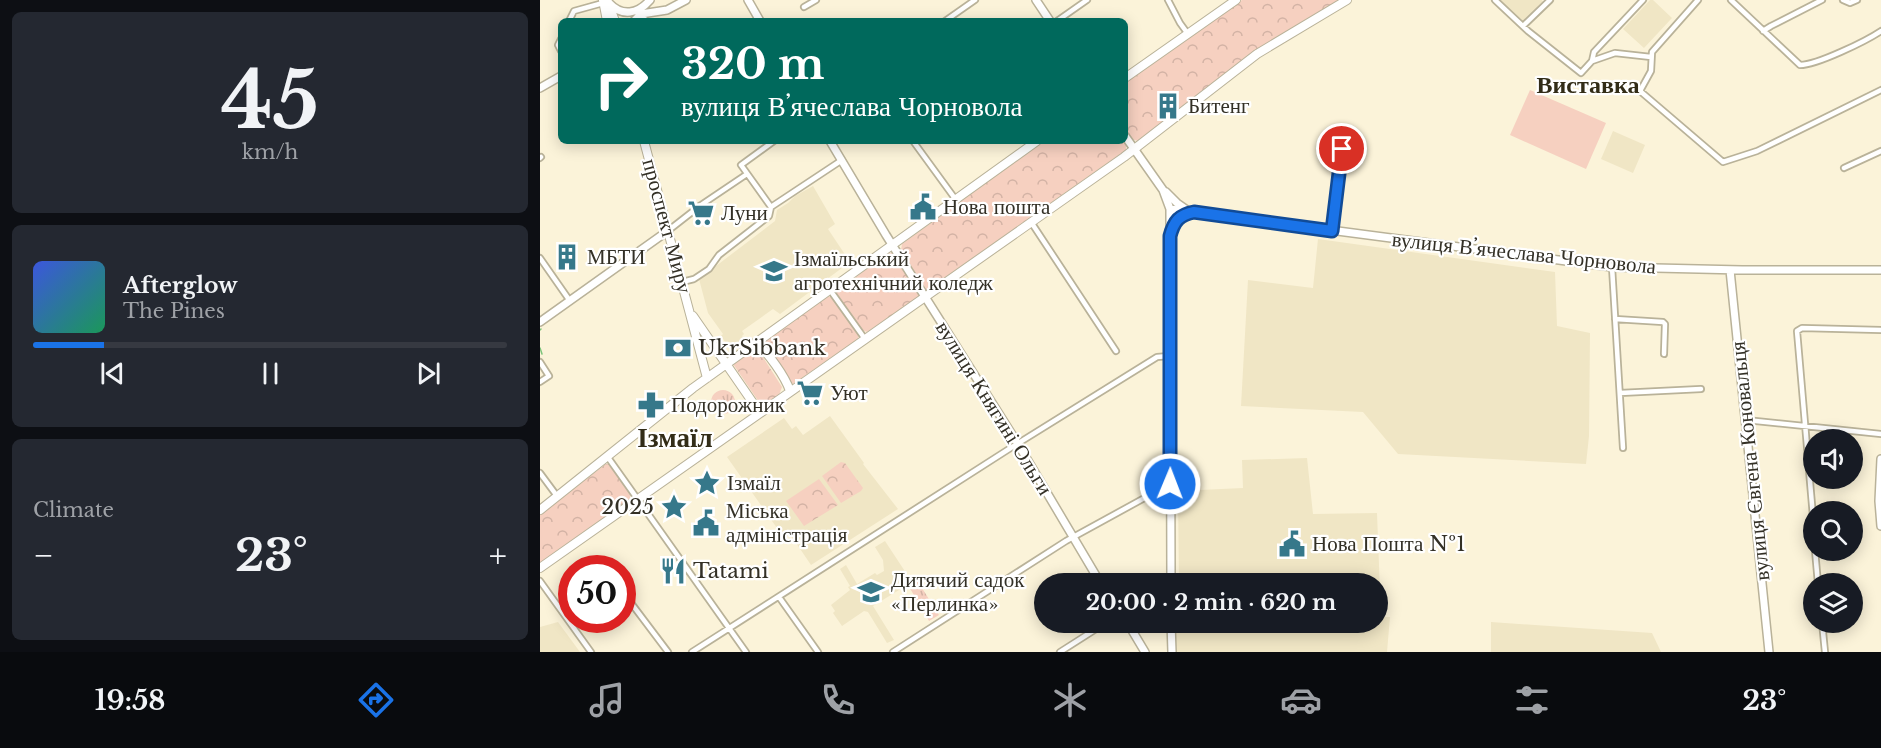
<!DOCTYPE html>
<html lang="en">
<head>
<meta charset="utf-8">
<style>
	body { margin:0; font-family:"Libre Baskerville",serif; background:#242831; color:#f1f3f6; height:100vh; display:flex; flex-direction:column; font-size:22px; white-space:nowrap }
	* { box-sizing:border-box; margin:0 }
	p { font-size:20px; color:#9ea1a6 }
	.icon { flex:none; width:33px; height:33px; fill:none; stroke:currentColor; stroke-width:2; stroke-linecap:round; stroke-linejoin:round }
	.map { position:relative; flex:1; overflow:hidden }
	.panel { display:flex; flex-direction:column; gap:12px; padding:12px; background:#0d0f14; width:540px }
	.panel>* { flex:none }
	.guide { position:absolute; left:18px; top:18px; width:570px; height:126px; border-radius:9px; box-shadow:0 3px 15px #0003; background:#00695c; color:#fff; overflow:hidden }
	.tools { position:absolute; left:1263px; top:429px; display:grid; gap:12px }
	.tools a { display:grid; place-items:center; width:60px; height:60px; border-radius:50%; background:#171b24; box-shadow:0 3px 15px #0003; font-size:30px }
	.speed { position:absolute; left:18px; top:555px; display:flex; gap:12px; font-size:30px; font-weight:700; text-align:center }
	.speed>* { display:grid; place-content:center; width:78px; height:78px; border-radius:50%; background:#171b24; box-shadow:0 3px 15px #0003; line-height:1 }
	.speed .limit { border:9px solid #d22; background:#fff; color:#111 }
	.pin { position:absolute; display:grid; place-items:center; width:51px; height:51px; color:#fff; margin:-26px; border:3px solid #fff; border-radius:50%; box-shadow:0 2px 6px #0007 }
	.me { position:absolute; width:66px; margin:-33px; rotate:1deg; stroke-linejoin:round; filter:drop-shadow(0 0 4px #0008) }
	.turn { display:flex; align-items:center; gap:21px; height:126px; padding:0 24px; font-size:27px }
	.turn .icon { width:78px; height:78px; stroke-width:2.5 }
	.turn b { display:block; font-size:42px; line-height:51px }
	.big { font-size:45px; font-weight:700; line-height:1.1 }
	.panel .widget { flex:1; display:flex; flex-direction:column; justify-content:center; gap:9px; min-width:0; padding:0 21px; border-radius:9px; background:#242831 }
	.panel .dial { align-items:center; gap:0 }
	.dial b { font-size:78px; line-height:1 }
	.song { display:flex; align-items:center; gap:18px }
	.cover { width:72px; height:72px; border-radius:9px; background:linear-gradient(135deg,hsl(230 70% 55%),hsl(150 70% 35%)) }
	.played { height:6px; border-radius:3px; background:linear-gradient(90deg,#1a73e8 15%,#363941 15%) }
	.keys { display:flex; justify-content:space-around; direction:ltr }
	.heat { display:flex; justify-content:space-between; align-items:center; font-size:33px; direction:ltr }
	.trip { position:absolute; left:494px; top:573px; width:354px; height:60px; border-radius:30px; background:#171b24; box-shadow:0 3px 15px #0003; font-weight:700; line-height:60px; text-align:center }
	.dock { display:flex; height:96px; justify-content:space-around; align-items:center; background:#090b0e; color:#9ea1a6 }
	.dock .icon { width:42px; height:42px }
	.dock .on { color:#1a73e8 }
	.dock b { font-size:27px; color:#f1f3f6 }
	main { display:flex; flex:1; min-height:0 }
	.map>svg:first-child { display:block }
</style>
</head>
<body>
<main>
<section class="panel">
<div class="widget dial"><b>45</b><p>km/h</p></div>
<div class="widget">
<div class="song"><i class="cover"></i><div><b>Afterglow</b><p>The Pines</p></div></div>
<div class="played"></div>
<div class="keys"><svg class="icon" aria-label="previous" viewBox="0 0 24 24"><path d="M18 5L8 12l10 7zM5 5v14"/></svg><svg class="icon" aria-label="pause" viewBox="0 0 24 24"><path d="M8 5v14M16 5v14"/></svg><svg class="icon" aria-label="next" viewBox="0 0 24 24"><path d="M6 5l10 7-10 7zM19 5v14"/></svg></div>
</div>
<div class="widget"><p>Climate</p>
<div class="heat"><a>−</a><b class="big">23°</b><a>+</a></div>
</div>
</section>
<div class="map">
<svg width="1341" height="652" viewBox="0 0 1341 652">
	<defs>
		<pattern id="grass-tufts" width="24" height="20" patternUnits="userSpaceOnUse" patternTransform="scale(1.5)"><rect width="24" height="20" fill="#f6d0c0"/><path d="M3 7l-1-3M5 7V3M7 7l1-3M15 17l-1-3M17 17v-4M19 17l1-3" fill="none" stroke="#d3b3a5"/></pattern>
		<pattern id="park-crowns" width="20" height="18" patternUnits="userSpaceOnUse" patternTransform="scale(1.5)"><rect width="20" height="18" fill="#f6d0c0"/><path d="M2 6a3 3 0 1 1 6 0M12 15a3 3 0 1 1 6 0" fill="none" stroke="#d3b3a5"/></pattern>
	</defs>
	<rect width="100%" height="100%" fill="#fbf3d9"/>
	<path fill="#f0e6c5" d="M959,0H1002L1003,2L984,24Z
		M1110,0H1113L1132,18L1104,48L1083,29Z
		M1073,131L1105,145L1093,173L1061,159Z
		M273,186L295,224L288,229L310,262L240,314L233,309L202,331L204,334L202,336L204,339L192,347L190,344L188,346L181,336L183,334L168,313L159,279L235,221L237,210L248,203L255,196Z
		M778,239L1015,272L1017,326L1050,333L1049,436L1046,464L858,454L823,412L701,406L708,280L773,288Z
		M290,416L324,463L323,464L358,509L271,565L250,534L244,538L187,457L244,418L252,429L256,426L263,435Z
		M767,458L773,514L837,513L841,617H850L847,652H637L635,623L837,622V584L639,583L638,491L703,488L702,460Z
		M345,541L372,582L333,606L354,640L347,643L328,612L324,611L302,626L293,613L295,611L291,605L310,590L308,587L310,586L300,569L306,565L317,584L335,573L337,575L344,571L343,560L335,547Z
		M18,622L40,652H0V627Z
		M951,622L1112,633L1121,652H951Z"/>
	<path fill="url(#grass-tufts)" d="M171 402a12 12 0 1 1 24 0a12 12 0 1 1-24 0Z
		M375,577L399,615L389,621L368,585Z"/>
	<path fill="url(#park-crowns)" d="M702,0H800L715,51L598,141L591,139L585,131V83Z
		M504,141H583L586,145V150L386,291L363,255L361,250L362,244Z
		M348,253H353L355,256L379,295L378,298L327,332L320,329L296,292Z
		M288,296L293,298L319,335L318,339L253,384H251L224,347L225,341Z
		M214,350L221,354L242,387L239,395L223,405L219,402L193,364L209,352Z
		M301,462L305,463L323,488L321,491L301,503L282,476Z
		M66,464H69L90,494V499L0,563V514Z
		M279,479L298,505L264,526L246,501Z"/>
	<path fill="#f6d0c0" d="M990,90L1066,123L1046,169L970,135Z"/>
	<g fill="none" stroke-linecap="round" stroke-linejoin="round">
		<path stroke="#7cc37a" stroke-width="1.5" d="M0,330L1,329
			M0,348L2,354"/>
		<g stroke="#b9b299" stroke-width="8">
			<path id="street" d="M628,0L640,23L648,34
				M955,0L988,31L1041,73L1052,61L1054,52L1103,0
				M1158,0L1112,52L1111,71L1100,91L1183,162L1217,151L1341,90
				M1191,0L1260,65C1277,65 1326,41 1341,31
				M1303,0L1310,3L1317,0
				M264,7L276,0
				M29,21L34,11L63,3
				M405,21L435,0
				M517,21L547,0
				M983,26L1010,0
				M1223,31L1231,26L1282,0
				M21,39L18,45L21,51
				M1052,61L1075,53L1111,57
				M373,141L416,200
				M0,158L1,157
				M1304,168L1341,151
				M231,207L201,165L234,141
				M491,222L576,351
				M129,230L161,205L207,174
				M792,231L804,128
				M0,258L30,301
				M1072,267L1083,448
				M142,282L154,279L169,269L179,255L229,216L231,207L302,160
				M290,290L325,339
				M1075,319L1123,322L1125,324L1124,354
				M0,362L9,376L0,382
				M1080,393L1161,389
				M1206,420L1341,434
				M67,456L206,652
				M0,473L17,496
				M1274,528L1257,331L1262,328L1341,330
				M1275,550L1278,584
				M0,581L51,652
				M82,591L128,652
				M239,597L278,652
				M1282,622L1285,652
				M152,652L469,449L617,357L629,356
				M353,652L526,541L630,484
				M520,652L567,622"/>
		</g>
		<g stroke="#b9b299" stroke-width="10">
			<path id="secondary" d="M208,0L220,21
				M496,0L510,21
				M69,3C82,17 98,14 110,0
				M94,21L101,14L127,10L146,0
				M104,21V20
				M0,88L21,76
				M585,136L623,190L630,209L631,584
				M290,141L346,235L478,444L561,584
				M626,192L637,203L647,210
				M630,209L1072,267L1202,270H1341
				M631,231L639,218L650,213
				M1190,270L1229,652
				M0,322L129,230
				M1341,459L1339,501L1341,526
				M587,622L605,652
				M631,622L632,652"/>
		</g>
		<g stroke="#b9b299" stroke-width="10">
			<path id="primary" d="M63,0L67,21
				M67,0L75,21
				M585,78L696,0
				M104,141L167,378
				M153,316L220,413
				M216,342C228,353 245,376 250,391
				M0,510L153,388L497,141
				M0,568L584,157L717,54L807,0"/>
		</g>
		<use href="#street" stroke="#fff" stroke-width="4.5"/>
		<use href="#secondary" stroke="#fff" stroke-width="7"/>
		<use href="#primary" stroke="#fff" stroke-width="8"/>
	</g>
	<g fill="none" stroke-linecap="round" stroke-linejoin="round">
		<g stroke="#114b97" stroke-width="15">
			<path id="route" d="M630,484V236C634,221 639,215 654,212L792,231L802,149"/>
		</g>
		<use href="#route" stroke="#1a73e8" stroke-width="10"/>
	</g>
	<defs>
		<g id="building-bare" transform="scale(2.07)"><path d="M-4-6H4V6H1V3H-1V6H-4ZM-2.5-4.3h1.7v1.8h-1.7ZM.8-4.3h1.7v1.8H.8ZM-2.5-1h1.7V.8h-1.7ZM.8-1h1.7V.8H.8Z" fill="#36788a" stroke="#fff" stroke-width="2.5" paint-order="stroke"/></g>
		<g id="civic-bare" transform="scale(2.07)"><path d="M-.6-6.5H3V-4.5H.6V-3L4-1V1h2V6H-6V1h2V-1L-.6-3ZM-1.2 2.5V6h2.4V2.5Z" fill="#36788a" stroke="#fff" stroke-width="2.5" paint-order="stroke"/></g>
		<g id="supermarket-bare" transform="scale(2.07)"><path d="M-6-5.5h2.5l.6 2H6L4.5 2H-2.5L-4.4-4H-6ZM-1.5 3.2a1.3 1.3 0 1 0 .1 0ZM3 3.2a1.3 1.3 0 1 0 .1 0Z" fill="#36788a" stroke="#fff" stroke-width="2.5" paint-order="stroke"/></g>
		<g id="university-bare" transform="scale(2.07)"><path d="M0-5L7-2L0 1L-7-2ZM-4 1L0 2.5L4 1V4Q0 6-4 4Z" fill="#36788a" stroke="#fff" stroke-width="2.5" paint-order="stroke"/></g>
		<g id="bank-bare" transform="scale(2.07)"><path d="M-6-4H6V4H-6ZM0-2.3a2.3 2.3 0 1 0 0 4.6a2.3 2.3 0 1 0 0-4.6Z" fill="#36788a" stroke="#fff" stroke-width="2.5" paint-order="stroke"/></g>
		<g id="pharmacy-bare" transform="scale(2.07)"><path d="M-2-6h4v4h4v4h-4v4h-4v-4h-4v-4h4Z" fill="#36788a" stroke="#fff" stroke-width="2.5" paint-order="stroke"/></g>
		<g id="sight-bare" transform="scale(2.07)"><path d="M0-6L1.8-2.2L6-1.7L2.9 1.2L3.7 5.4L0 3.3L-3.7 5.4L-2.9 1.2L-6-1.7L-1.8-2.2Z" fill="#36788a" stroke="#fff" stroke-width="2.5" paint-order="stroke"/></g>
		<g id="restaurant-bare" transform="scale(2.07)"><path d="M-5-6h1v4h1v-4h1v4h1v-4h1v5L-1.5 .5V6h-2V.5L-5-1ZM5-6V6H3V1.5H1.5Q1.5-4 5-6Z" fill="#36788a" stroke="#fff" stroke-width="2.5" paint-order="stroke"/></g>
		<g id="school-bare" transform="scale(2.07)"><path d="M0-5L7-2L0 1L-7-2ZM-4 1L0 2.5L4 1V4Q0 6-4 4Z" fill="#36788a" stroke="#fff" stroke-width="2.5" paint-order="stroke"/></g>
	</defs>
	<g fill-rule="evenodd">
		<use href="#building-bare" x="628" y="106"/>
		<use href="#civic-bare" x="383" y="207"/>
		<use href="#supermarket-bare" x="161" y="213"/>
		<use href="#building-bare" x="27" y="257"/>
		<use href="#university-bare" x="234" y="271"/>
		<use href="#bank-bare" x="138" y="348"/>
		<use href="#supermarket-bare" x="270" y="393"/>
		<use href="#pharmacy-bare" x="111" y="405"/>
		<use href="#sight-bare" x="167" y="483"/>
		<use href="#sight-bare" x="134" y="507"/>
		<use href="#civic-bare" x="166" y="523"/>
		<use href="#civic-bare" x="752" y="544"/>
		<use href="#restaurant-bare" x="133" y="571"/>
		<use href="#school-bare" x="331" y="592"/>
	</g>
	<g text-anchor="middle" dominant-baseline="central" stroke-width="4.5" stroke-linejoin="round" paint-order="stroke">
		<g font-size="21" fill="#333026" stroke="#fff" text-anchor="start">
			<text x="648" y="106">Битенг</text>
			<text x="403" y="207">Нова пошта</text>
			<text x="181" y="213">Луни</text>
			<text x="47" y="257">МБТИ</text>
			<text x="254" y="259">Ізмаїльський<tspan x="254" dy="24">агротехнічний коледж</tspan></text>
			<text x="158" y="348">UkrSibbank</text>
			<text x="290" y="393">Уют</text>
			<text x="131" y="405">Подорожник</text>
			<text x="187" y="483">Ізмаїл</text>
			<text x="114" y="507" text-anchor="end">2025</text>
			<text x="186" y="511">Міська<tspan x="186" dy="24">адміністрація</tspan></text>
			<text x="772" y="544">Нова Пошта №1</text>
			<text x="153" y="571">Tatami</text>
			<text x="351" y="580">Дитячий садок<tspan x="351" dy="24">«Перлинка»</tspan></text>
		</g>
		<g font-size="21" fill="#333026" stroke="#fff">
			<text transform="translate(127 226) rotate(75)">проспект Миру</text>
			<text transform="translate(984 253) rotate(6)">вулиця Вʼячеслава Чорновола</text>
			<text transform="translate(454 408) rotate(58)">вулиця Княгині Ольги</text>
			<text transform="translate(1210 461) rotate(-96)">вулиця Євгена Коновальця</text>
		</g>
		<g font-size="24" font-weight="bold" fill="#322c17" stroke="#fff">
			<text x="1048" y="84">Виставка</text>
		</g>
		<g font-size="27" font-weight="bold" fill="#322c17" stroke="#fff">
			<text x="135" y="437">Ізмаїл</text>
		</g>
	</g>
</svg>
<div class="tools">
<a><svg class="icon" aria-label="sound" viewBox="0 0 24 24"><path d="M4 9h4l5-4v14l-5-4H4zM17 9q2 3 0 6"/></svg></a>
<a><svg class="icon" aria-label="search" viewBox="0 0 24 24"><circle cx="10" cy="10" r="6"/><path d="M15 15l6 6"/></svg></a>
<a><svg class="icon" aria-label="layers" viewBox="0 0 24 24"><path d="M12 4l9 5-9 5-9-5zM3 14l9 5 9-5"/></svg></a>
</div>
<div class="speed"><div class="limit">50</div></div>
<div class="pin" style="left:802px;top:149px;background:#d93025"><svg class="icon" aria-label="arrive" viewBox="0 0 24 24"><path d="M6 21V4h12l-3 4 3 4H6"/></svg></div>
<svg class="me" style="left:630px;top:484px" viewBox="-20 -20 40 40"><circle r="17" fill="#1a73e8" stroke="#fff" stroke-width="3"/><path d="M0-11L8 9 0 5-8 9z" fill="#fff"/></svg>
<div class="trip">20:00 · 2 min · 620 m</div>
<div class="guide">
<div class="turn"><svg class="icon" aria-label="right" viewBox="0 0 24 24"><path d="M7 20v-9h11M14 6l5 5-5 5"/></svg><div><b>320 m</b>вулиця Вʼячеслава Чорновола</div></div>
</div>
</div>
</main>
<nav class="dock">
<b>19:58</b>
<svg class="icon on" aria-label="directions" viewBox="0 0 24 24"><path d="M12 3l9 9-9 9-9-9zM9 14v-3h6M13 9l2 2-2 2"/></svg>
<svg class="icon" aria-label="music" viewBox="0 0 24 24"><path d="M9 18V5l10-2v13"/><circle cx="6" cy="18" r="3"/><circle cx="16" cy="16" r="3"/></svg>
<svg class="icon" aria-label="phone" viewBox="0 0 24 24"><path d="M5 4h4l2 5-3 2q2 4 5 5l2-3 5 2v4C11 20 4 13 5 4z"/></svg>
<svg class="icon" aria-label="climate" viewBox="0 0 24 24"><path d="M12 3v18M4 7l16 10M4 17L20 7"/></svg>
<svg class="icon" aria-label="car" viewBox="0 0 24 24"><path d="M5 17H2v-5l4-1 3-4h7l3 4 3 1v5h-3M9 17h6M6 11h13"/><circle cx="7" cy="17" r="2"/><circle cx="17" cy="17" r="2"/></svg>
<svg class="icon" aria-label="filters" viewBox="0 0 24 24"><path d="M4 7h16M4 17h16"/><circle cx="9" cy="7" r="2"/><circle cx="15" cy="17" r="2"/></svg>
<b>23°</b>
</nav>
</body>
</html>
